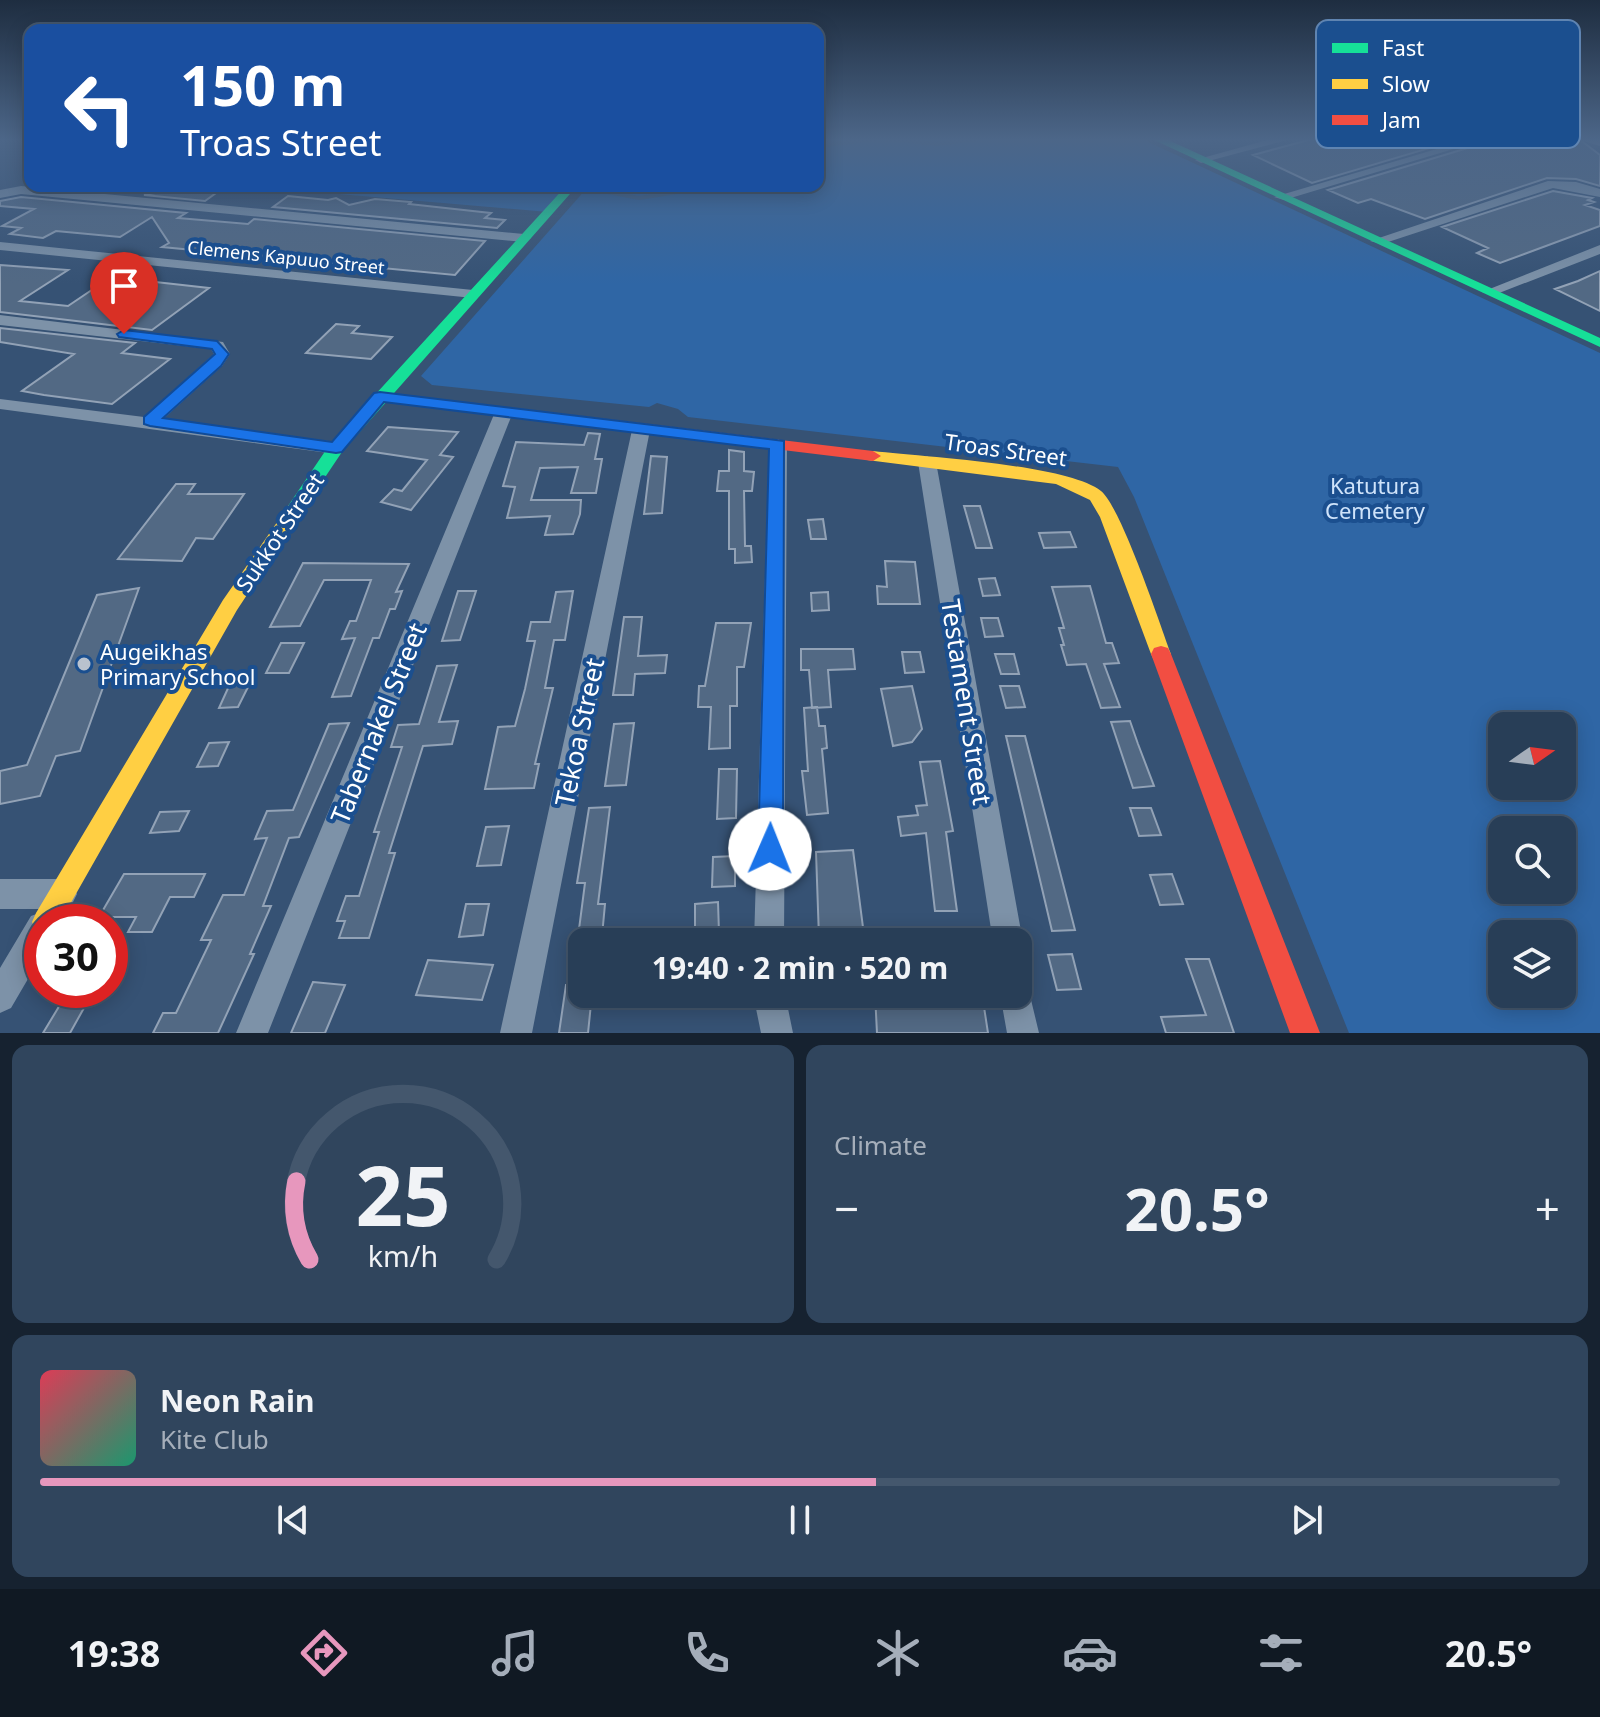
<!DOCTYPE html>
<html lang="en">
<head>
<meta charset="utf-8">
<style>
	body { margin:0; font-family:"Noto Sans",sans-serif; background:#30455d; color:#f1f3f6; height:100vh; display:flex; flex-direction:column; font-size:30px; white-space:nowrap }
	* { box-sizing:border-box; margin:0 }
	p { font-size:26px; color:#a5aeba }
	.icon { flex:none; width:44px; height:44px; fill:none; stroke:currentColor; stroke-width:2; stroke-linecap:round; stroke-linejoin:round }
	.map { position:relative; height:1033px; overflow:hidden }
	.panel { display:flex; flex-direction:column; gap:12px; padding:12px; background:#162230; flex:1 }
	.panel>* { flex:none }
	.guide { position:absolute; left:24px; top:24px; width:800px; height:168px; border-radius:16px; box-shadow:0 4px 20px #0003,0 0 0 2px #44576d; background:#1a4fa0; color:#fff; overflow:hidden }
	.needle { width:52px; rotate:76deg }
	.tools { position:absolute; left:1488px; top:712px; display:grid; gap:16px }
	.tools a { display:grid; place-items:center; width:88px; height:88px; border-radius:16px; background:#283e57; box-shadow:0 4px 20px #0003,0 0 0 2px #44576d; font-size:40px }
	.speed { position:absolute; left:24px; top:904px; display:flex; gap:16px; font-size:40px; font-weight:700; text-align:center }
	.speed>* { display:grid; place-content:center; width:104px; height:104px; border-radius:50%; background:#283e57; box-shadow:0 4px 20px #0003,0 0 0 2px #44576d; line-height:1 }
	.speed .limit { border:12px solid #d22; background:#fff; color:#111 }
	.pin { position:absolute; display:grid; place-items:center; width:68px; height:68px; color:#fff; margin:-82px -34px; border-radius:50% 50% 50% 0; rotate:-45deg; box-shadow:0 0 8px #0007 }
	.pin .icon { rotate:45deg }
	.me { position:absolute; width:88px; margin:-44px; rotate:1deg; stroke-linejoin:round; filter:drop-shadow(0 0 6px #0008) }
	.turn { display:flex; align-items:center; gap:28px; height:168px; padding:0 24px; font-size:36px }
	.turn .icon { width:104px; height:104px; stroke-width:2.5 }
	.turn b { display:block; font-size:56px; line-height:68px }
	.big { font-size:60px; font-weight:700; line-height:1.1 }
	.panel .card { flex:1; display:flex; flex-direction:column; justify-content:center; gap:12px; min-width:0; padding:0 28px; border-radius:16px; background:#30455d }
	.panel .dial { align-items:center; gap:0 }
	.dial svg { height:208px; overflow:visible; fill:none; stroke:#44576d; stroke-width:7; stroke-linecap:round; text-anchor:middle }
	.dial text { fill:#f1f3f6; stroke:none }
	.song { display:flex; align-items:center; gap:24px }
	.cover { width:96px; height:96px; border-radius:12px; background:linear-gradient(135deg,hsl(350 70% 55%),hsl(160 70% 35%)) }
	.played { height:8px; border-radius:4px; background:linear-gradient(90deg,#e797bd 55%,#44576d 55%) }
	.keys { display:flex; justify-content:space-around; direction:ltr }
	.heat { display:flex; justify-content:space-between; align-items:center; font-size:44px; direction:ltr }
	.panel .tiles { flex:1; display:grid; gap:12px; grid-template-columns:1fr 1fr }
	.card:last-child { grid-column:span 2 }
	.trip { position:absolute; left:568px; top:928px; width:464px; height:80px; border-radius:16px; background:#283e57; box-shadow:0 4px 20px #0003,0 0 0 2px #44576d; font-weight:700; line-height:80px; text-align:center }
	.menu { display:flex; height:128px; justify-content:space-around; align-items:center; background:#101923; color:#a5aeba }
	.menu .icon { width:56px; height:56px }
	.menu .on { color:#e797bd }
	.menu b { font-size:36px; color:#f1f3f6 }
	.map>svg:first-child { display:block }
</style>
</head>
<body>
<div class="map">
<svg width="1600" height="1033" viewBox="0 0 1600 1033">
	<rect width="100%" height="100%" fill="#365274"/>
	<path fill="#2f66a5" fill-rule="evenodd" d="M818,139H1142L1600,353V1033H1349L1134,497L1118,467L688,417L678,409L657,403L649,407L432,385L421,376L587,188L577,186H818ZM1502,726H1562V786H1502ZM1502,830H1562V890H1502ZM1502,934H1562V994H1502Z
		M246,186H573L548,212Z"/>
	<g fill="none" stroke-linecap="round" stroke-linejoin="round">
		<path stroke="#3b618d" stroke-width="4" d="M889,139L937,144L977,139
			M818,146L875,139
			M577,186L639,198L715,186"/>
	</g>
	<path fill="#526984" stroke="#92a2b6" stroke-width="2" d="M1312,139H1452L1453,141L1312,183L1253,155Z
		M1470,139H1514L1534,148L1548,139H1579L1600,155V186L1576,179L1547,178L1425,219L1371,199L1358,203L1328,190L1471,147Z
		M173,190L216,193L205,201L144,195Z
		M1553,191L1592,198L1588,200L1594,202L1585,205L1600,210V226L1500,263L1477,253L1488,248L1442,227Z
		M288,196L328,200L336,198L349,205L375,199L411,202L409,204L491,213L485,218L505,220L497,228L273,207Z
		M21,197L186,213L178,218L248,224L254,219L485,241L455,275L162,247L169,243L152,217L120,237L56,231L43,238L10,234L21,228L2,226L34,209L0,206V201Z
		M0,265L68,270L20,301L68,306L111,277L209,288L152,330L0,312Z
		M1600,271V311L1555,289L1578,281Z
		M336,324L359,326L352,333L392,337L371,359L306,353Z
		M0,328L135,343L122,353L170,359L112,404L44,395L22,391L74,354L0,342Z
		M388,427L458,432L440,455L453,457L411,510L381,502L394,489L402,491L427,460L367,451Z
		M588,433L600,434L595,459H602L596,493H571L578,467L540,468L531,500H581L580,514L573,534L545,535L550,516L507,518L515,487L503,486L516,442L584,445Z
		M729,450L744,452V471L754,472L752,491H744L745,546H751L752,562L735,563V549H729V491H717L719,471H729Z
		M651,456L667,457L662,513L644,514Z
		M176,484H195L188,494H244L213,539L196,538L182,561L118,559Z
		M964,506H980L992,548H976Z
		M823,519L826,539H811L808,520Z
		M1070,532L1076,547L1044,548L1039,533Z
		M885,561L915,562L920,604H878L877,586L887,587Z
		M303,563L409,564L396,592L402,591L395,609H390L379,638H373L351,696L332,697L355,638L342,639L350,621H356L371,580H324L300,626L270,627Z
		M995,578L1000,595L983,596L979,579Z
		M1090,586L1106,643H1112L1119,663L1104,664L1120,707L1101,708L1086,664L1067,665L1061,645H1064L1059,628H1064L1052,587Z
		M139,588L80,751L56,756L40,796L0,804V771L27,765L97,595Z
		M458,591H476L460,640L442,641Z
		M573,591L565,640H554L545,688H553L535,764H539L534,788L485,789L498,727L515,726L525,689L535,641H527L531,622H550L556,592Z
		M828,592L829,610L812,611L811,593Z
		M624,617H642L638,656L667,655L665,673L635,674L633,695H613Z
		M981,618H998L1003,636L985,637Z
		M716,623H751L744,667H737V706H730V748L709,749L711,707H698L699,686H705Z
		M281,643H304L289,673H266Z
		M801,649H853L855,669L828,670L831,707L812,708L809,670H801Z
		M902,652H920L924,672L905,673Z
		M995,654H1014L1019,674H1001Z
		M457,665L439,722L458,721L452,744L423,746L389,853H395L369,938H339L345,921H337L346,896H359L379,832H374L402,747H391L398,725L419,724L437,666Z
		M249,685L238,707L219,708L229,686Z
		M912,686L922,729L912,742L893,746L881,689Z
		M1000,686H1019L1025,707L1006,708Z
		M817,707L819,726H825L827,748L822,749L828,813L807,815L802,771H808L804,708Z
		M1130,721L1138,744L1154,786L1133,788L1111,722Z
		M349,723L299,837L289,838L263,906H271L250,954H254L218,1033H153L163,1013H176L211,940H201L223,895H244L267,838L255,839L267,811L293,810L329,724Z
		M634,723L626,785L605,786L614,724Z
		M1006,736H1025L1075,930L1052,931Z
		M229,742L218,766L197,767L209,743Z
		M940,761L953,831L946,832L957,911H935L926,833L901,836L898,817L918,815L916,806L927,805L920,762Z
		M719,769H737L736,818L717,819Z
		M610,807L598,904H605L602,936L578,937L585,883H577L589,808Z
		M1130,808H1151L1161,835L1139,836Z
		M189,811L179,831L150,833L160,812Z
		M509,826L501,865L477,866L486,827Z
		M853,850L864,935L819,938L816,852Z
		M735,856V886L712,887L713,857Z
		M124,874H205L194,897H170L152,932H128L136,917H99Z
		M1172,874L1183,904L1160,905L1150,875Z
		M718,902L719,933L695,936V904Z
		M466,904H489L483,935L459,937Z
		M1072,954L1081,989L1057,990L1048,955Z
		M1186,959H1209L1234,1033H1166L1161,1017L1206,1015Z
		M428,960L493,965L482,1000L416,995Z
		M313,982L345,985L325,1033H291Z
		M582,984V994H592L588,1033H559L566,985Z
		M69,990H94L70,1033H43Z
		M875,994H982L988,1033H877Z"/>
	<g fill="none" stroke-linecap="round" stroke-linejoin="round">
		<path fill="#7d92a8" fill-rule="evenodd" d="M1271,139H1291L1201,163L1195,160Z
			M1455,139H1466L1470,144L1284,200L1274,197L1457,143Z
			M1582,139H1600V146L1583,141Z
			M1548,181L1576,182L1600,189V197L1553,188L1382,244L1370,241Z
			M21,186L524,234L531,238L524,242L21,194L0,198V190Z
			M0,242L473,290L480,294L473,298L0,250Z
			M1600,245V254L1494,295L1482,292Z
			M0,315L223,342L230,354L222,366L162,420L336,442L345,448L336,454L0,409V399L144,417L214,354L211,349L0,325Z
			M504,407L513,412L268,1033H236L495,412Z
			M641,424L650,430L532,1033H500L632,430Z
			M778,439L787,445L784,942H754L769,445Z
			M927,456L936,462L1023,942L1018,953V942H993L918,462Z
			M0,879H62L72,884L77,894L72,904L62,909H0Z
			M42,912L53,916L55,922H42V955L11,1008L0,1013V968L31,916Z
			M1018,979L1027,983L1039,1033H1007L1000,994H1018Z
			M753,994H785L793,1033H761Z"/>
		<path fill="#16e098" fill-rule="evenodd" d="M1152,139H1166L1600,338V347Z
			M566,186H577L342,452L301,513H289L286,509L330,444Z"/>
		<path fill="#ffcf43" fill-rule="evenodd" d="M873,451C923,457 1066,464 1101,491C1121,507 1160,624 1171,654L1168,660L1161,662L1154,660L1151,654L1100,517L1090,500L1056,484L867,460L865,456Z
			M295,503L304,509L237,610L60,922H42V934L36,931L32,922L36,913L223,600L289,505Z"/>
		<path fill="#f24e42" fill-rule="evenodd" d="M380,392L873,451L881,456L873,461L375,400L372,397Z
			M1161,646L1168,648L1171,654L1320,1033H1290L1151,654L1154,648Z"/>
	</g>
	<linearGradient id="sky" x2="0" y2="1"><stop stop-color="#1e2d40"/><stop offset="0.49" stop-color="#4c6688"/><stop offset="1" stop-color="#4c6688" stop-opacity="0"/></linearGradient>
	<rect width="1600" height="284" fill="url(#sky)"/>
	<path fill="#1a73e8" stroke="#114b97" stroke-width="2" d="M124,330L217,341L229,354L221,366L163,418L332,442L374,393L380,392L784,441L783,849L779,858L770,861L761,858L758,849L769,449L384,402L342,452L336,453L150,426L144,424V417L215,354L212,349L119,337L117,334Z"/>
	<circle fill="#b9c2ce" stroke="#1b4f8f" stroke-width="3" cx="84" cy="664" r="8"/>
	<g text-anchor="middle" dominant-baseline="central" stroke-width="8" stroke-linejoin="round" paint-order="stroke">
		<g font-size="18" fill="#fff" stroke="#1b4f8f">
			<text transform="translate(286 257) rotate(6)">Clemens Kapuuo Street</text>
		</g>
		<g font-size="22" fill="#fff" stroke="#1b4f8f">
			<text transform="translate(1006 449) rotate(8)">Troas Street</text>
			<text transform="translate(279 532) rotate(-56)">Sukkot Street</text>
		</g>
		<g font-size="22" fill="#cfe3fa" stroke="#1b4f8f">
			<text x="1375" y="485">Katutura<tspan x="1375" dy="25">Cemetery</tspan></text>
		</g>
		<g font-size="22" fill="#fff" stroke="#1b4f8f" text-anchor="start">
			<text x="100" y="651">Augeikhas<tspan x="100" dy="25">Primary School</tspan></text>
		</g>
		<g font-size="26" fill="#fff" stroke="#1b4f8f">
			<text transform="translate(967 702) rotate(81)">Testament Street</text>
			<text transform="translate(378 723) rotate(-68)">Tabernakel Street</text>
			<text transform="translate(579 732) rotate(-78)">Tekoa Street</text>
		</g>
	</g>
	<rect x="1316" y="20" width="264" height="128" rx="12" fill="#1b4f8f" stroke="#5f84b1" stroke-width="2"/>
	<rect x="1332" y="43" width="36" height="10" fill="#16e098"/>
	<rect x="1332" y="79" width="36" height="10" fill="#ffcf43"/>
	<rect x="1332" y="115" width="36" height="10" fill="#f24e42"/>
	<g font-size="22" fill="#fff">
		<text x="1382" y="56">Fast</text>
		<text x="1382" y="92">Slow</text>
		<text x="1382" y="128">Jam</text>
	</g>
</svg>
<div class="tools">
<a><svg class="needle" viewBox="-14 -14 28 28"><path d="M0-13l5 13h-10z" fill="#e53935"/><path d="M0 13l5-13h-10z" fill="#a5aeba"/></svg></a>
<a><svg class="icon" aria-label="search" viewBox="0 0 24 24"><circle cx="10" cy="10" r="6"/><path d="M15 15l6 6"/></svg></a>
<a><svg class="icon" aria-label="layers" viewBox="0 0 24 24"><path d="M12 4l9 5-9 5-9-5zM3 14l9 5 9-5"/></svg></a>
</div>
<div class="speed"><div class="limit">30</div></div>
<div class="pin" style="left:124px;top:334px;background:#d93025"><svg class="icon" aria-label="arrive" viewBox="0 0 24 24"><path d="M6 21V4h12l-3 4 3 4H6"/></svg></div>
<svg class="me" style="left:770px;top:849px" viewBox="-20 -20 40 40"><circle r="19" fill="#fff"/><path d="M0-13L10 11 0 6-10 11z" fill="#1a73e8"/></svg>
<div class="trip">19:40 · 2 min · 520 m</div>
<div class="guide">
<div class="turn"><svg class="icon" aria-label="left" viewBox="0 0 24 24"><path d="M17 20v-9H6M10 6l-5 5 5 5"/></svg><div><b>150 m</b>Troas Street</div></div>
</div>
</div>
<section class="panel">
<div class="tiles">
<div class="card dial"><svg viewBox="0 0 100 80">
<path d="M14 69A42 42 0 1 1 86 69"/>
<path d="M14 69A42 42 0 0 1 9 39" stroke="#e797bd"/>
<text x="50" y="56" font-size="32" font-weight="700">25</text>
<text x="50" y="72" font-size="11">km/h</text>
</svg></div>
<div class="card"><p>Climate</p>
<div class="heat"><a>−</a><b class="big">20.5°</b><a>+</a></div>
</div>
<div class="card">
<div class="song"><i class="cover"></i><div><b>Neon Rain</b><p>Kite Club</p></div></div>
<div class="played"></div>
<div class="keys"><svg class="icon" aria-label="previous" viewBox="0 0 24 24"><path d="M18 5L8 12l10 7zM5 5v14"/></svg><svg class="icon" aria-label="pause" viewBox="0 0 24 24"><path d="M8 5v14M16 5v14"/></svg><svg class="icon" aria-label="next" viewBox="0 0 24 24"><path d="M6 5l10 7-10 7zM19 5v14"/></svg></div>
</div>
</div>
</section>
<nav class="menu">
<b>19:38</b>
<svg class="icon on" aria-label="directions" viewBox="0 0 24 24"><path d="M12 3l9 9-9 9-9-9zM9 14v-3h6M13 9l2 2-2 2"/></svg>
<svg class="icon" aria-label="music" viewBox="0 0 24 24"><path d="M9 18V5l10-2v13"/><circle cx="6" cy="18" r="3"/><circle cx="16" cy="16" r="3"/></svg>
<svg class="icon" aria-label="phone" viewBox="0 0 24 24"><path d="M5 4h4l2 5-3 2q2 4 5 5l2-3 5 2v4C11 20 4 13 5 4z"/></svg>
<svg class="icon" aria-label="climate" viewBox="0 0 24 24"><path d="M12 3v18M4 7l16 10M4 17L20 7"/></svg>
<svg class="icon" aria-label="car" viewBox="0 0 24 24"><path d="M5 17H2v-5l4-1 3-4h7l3 4 3 1v5h-3M9 17h6M6 11h13"/><circle cx="7" cy="17" r="2"/><circle cx="17" cy="17" r="2"/></svg>
<svg class="icon" aria-label="filters" viewBox="0 0 24 24"><path d="M4 7h16M4 17h16"/><circle cx="9" cy="7" r="2"/><circle cx="15" cy="17" r="2"/></svg>
<b>20.5°</b>
</nav>
</body>
</html>
